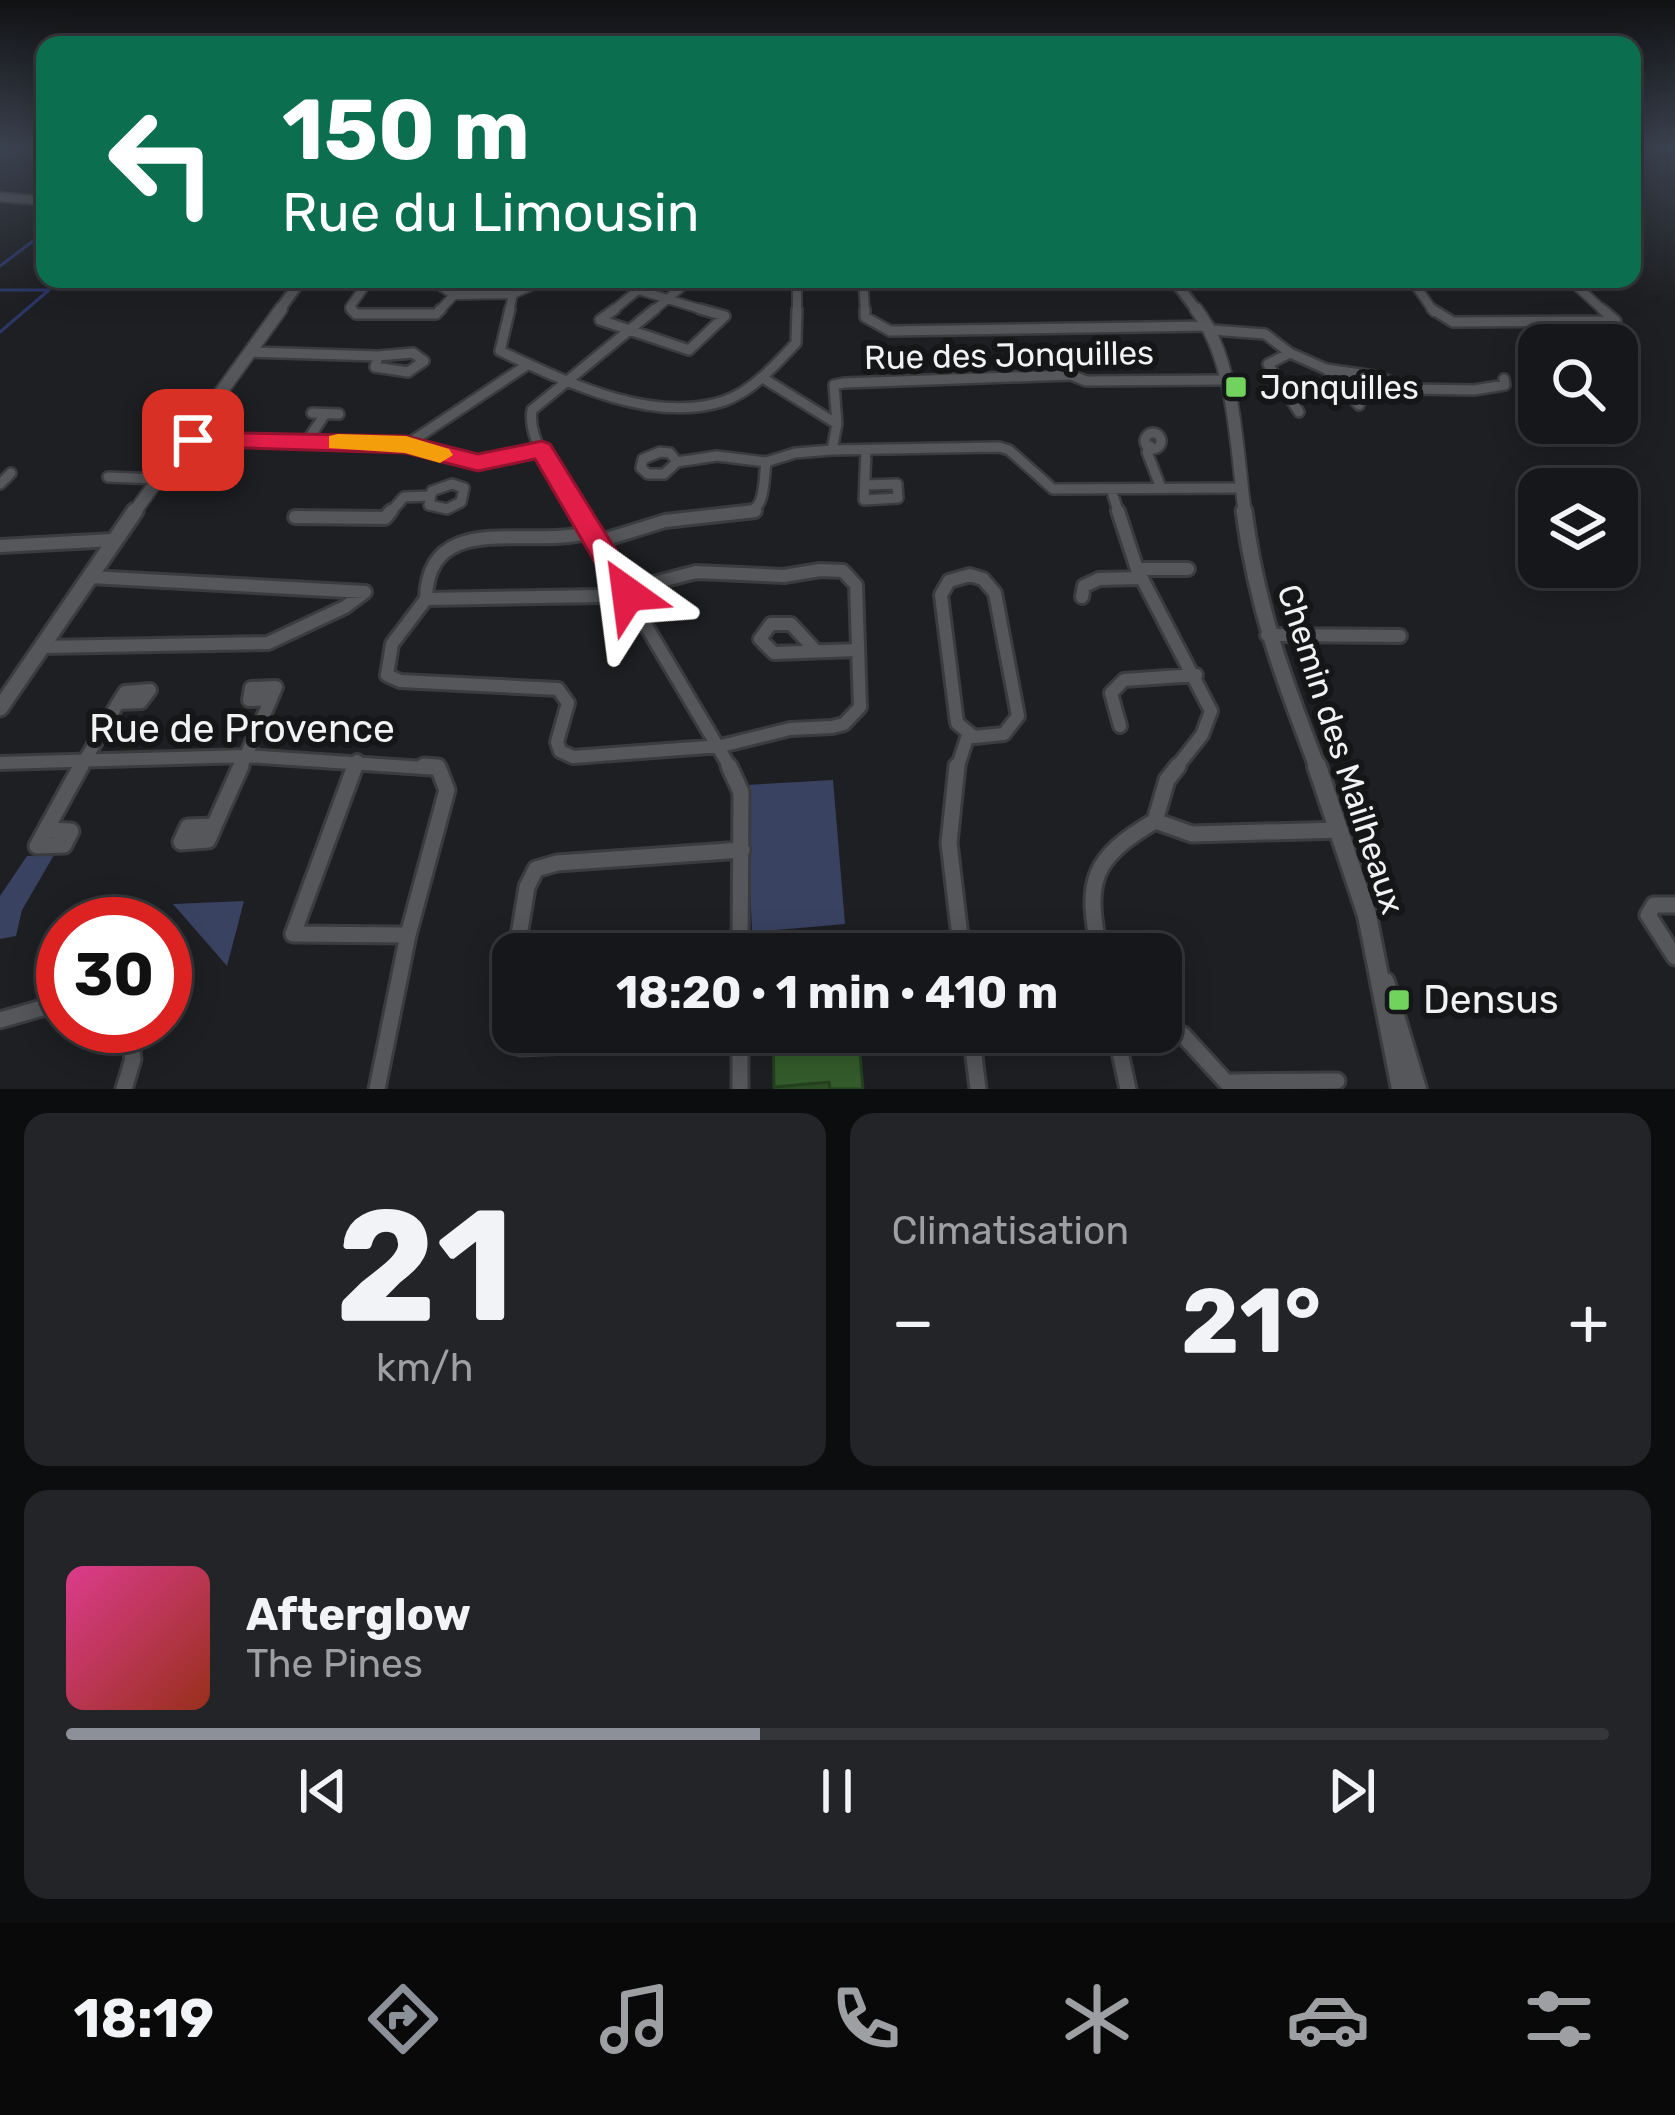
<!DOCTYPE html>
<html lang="fr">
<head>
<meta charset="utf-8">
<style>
	body { margin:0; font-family:Rubik,sans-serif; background:#232427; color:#f1f3f6; height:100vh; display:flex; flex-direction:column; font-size:45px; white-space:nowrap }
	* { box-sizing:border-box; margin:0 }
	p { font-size:39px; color:#9e9fa2 }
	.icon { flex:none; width:66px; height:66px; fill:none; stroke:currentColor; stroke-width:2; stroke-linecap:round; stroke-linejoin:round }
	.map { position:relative; height:1089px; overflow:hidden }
	.sheet { display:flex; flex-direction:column; gap:24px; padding:24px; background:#0c0d0e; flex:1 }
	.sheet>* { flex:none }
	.top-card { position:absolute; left:36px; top:36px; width:1605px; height:252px; border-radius:24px; box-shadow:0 6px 30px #0003,0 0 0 3px #353639; background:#0b6e4f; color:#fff; overflow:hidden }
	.controls { position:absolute; left:1518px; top:324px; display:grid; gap:24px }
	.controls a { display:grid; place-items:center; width:120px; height:120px; border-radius:24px; background:#16171a; box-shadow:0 6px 30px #0003,0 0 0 3px #353639; font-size:60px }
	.speed { position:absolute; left:36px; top:897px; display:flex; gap:24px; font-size:60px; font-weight:700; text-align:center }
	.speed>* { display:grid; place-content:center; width:156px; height:156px; border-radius:50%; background:#16171a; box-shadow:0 6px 30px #0003,0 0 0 3px #353639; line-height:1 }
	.speed .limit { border:18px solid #d22; background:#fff; color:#111 }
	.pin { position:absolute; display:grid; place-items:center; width:102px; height:102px; color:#fff; margin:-51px; border-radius:24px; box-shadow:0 6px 18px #0006 }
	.me { position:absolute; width:132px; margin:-66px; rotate:329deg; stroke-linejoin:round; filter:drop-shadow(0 0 9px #0008) }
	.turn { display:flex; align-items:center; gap:42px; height:252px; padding:0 48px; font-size:54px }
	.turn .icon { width:156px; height:156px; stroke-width:2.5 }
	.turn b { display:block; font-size:84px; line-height:102px }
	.big { font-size:90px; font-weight:700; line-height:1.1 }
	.sheet .widget { flex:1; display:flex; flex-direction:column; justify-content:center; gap:18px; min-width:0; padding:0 42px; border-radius:24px; background:#232427 }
	.sheet .dial { align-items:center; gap:0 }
	.dial b { font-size:156px; line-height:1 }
	.song { display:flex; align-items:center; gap:36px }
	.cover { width:144px; height:144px; border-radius:18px; background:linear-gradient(135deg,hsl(330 70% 55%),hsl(10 70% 35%)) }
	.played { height:12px; border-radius:6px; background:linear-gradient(90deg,#8c9099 45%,#353639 45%) }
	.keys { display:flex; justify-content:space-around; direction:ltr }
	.heat { display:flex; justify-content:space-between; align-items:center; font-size:66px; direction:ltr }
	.sheet .tiles { flex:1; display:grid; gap:24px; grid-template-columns:1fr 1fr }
	.widget:last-child { grid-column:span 2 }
	.trip { position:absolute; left:492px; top:933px; width:690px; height:120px; border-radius:24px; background:#16171a; box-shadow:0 6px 30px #0003,0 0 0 3px #353639; font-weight:700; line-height:120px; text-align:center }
	.tabs { display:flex; height:192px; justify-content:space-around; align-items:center; background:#09090a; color:#9e9fa2 }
	.tabs .icon { width:84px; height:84px }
	.tabs .on { color:#8c9099 }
	.tabs b { font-size:54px; color:#f1f3f6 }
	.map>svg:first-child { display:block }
</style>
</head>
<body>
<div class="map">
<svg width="1675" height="1089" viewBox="0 0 1675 1089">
	<rect width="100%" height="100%" fill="#1e1f22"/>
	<path fill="#3a4262" d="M833,780L845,924L752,932L746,785Z
		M54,855L22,910L16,936L0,939V896L27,856Z
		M244,901L227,966L173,904Z"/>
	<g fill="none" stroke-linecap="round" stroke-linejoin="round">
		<path stroke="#2c3769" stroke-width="3" d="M0,266L45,232
			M0,290H49L0,332"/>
		<g stroke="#3b3c3e" stroke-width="12">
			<path id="minor-far3" d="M0,197L45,201
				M430,279L454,295L513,294
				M788,279L797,287V312
				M863,279L865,312
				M1411,279L1434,312
				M1569,279L1605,312
				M354,312L350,307L370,279
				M438,312L454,295
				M509,312L513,294L546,279
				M611,312L638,290L710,312
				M652,312L691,279"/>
		</g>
		<g stroke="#3b3c3e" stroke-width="14">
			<path id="minor-far2" d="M351,309L356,314H436L441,309
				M510,309L500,351C564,381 652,425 724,401C753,391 775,365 796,343L797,309
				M615,309L600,320L689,350L725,316L700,309
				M865,309V317L890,331L1209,326
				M1432,309L1453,322L1616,321L1602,309
				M1212,330L1265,334L1290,353L1326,369L1374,376L1413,389L1474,390L1505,385L1504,379
				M250,352L378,356
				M413,353L424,361L408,372L375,367L378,356Z
				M1290,353L1268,364L1299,412
				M1328,371L1359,405
				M763,378L837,424L832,450L999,447L1009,450L1053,489L1242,488
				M312,413L339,414
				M837,424L834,385L844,383L1071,375L1086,381L1224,380
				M1145 441a8 8 0 1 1 16 0a8 8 0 1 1-16 0Z
				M186,440L406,445L479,462L542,450
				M307,441L325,414
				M406,445L527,365
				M1150,446L1147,452L1161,488
				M660,452L670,453L677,462L664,474H648L641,468L643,459Z
				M677,462L717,456L766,462
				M108,477L157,479
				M0,484L11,473
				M452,484L464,488L461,502L447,509L429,505L432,491Z
				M865,485L897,484L898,498L864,500L866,451
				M1111,489L1119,514
				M389,514L404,497L429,496
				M580,514C564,487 526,443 532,410L655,309
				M741,514C767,512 763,483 766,462L795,453L832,450"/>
		</g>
		<g stroke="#3b3c3e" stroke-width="18">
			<path id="minor-far1" d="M578,511L731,769
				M1118,511L1137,569L1211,711L1202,735L1175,769
				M295,517L385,518L391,511
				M597,542L665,521L755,511
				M0,546L114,540
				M1137,569H1188
				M820,570L843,571L856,585L860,707L844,724L832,727L790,729L721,746L573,757L560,751L557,742L568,703L558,689L400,681L387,675L392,644L426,599L604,596L696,572L784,576Z
				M970,575L983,579L995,593L1018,716L1004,734L974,737L957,723L941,595L949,581Z
				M1082,597L1084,586L1099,579L1141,578
				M426,599C428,508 531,550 590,532
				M1267,635L1400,636
				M42,647L268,643L345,607L365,592L90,577
				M816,651L791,624H771L760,639L774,653L857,650
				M276,687L271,699L249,700L251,688Z
				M150,690L141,702L118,703L125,692Z
				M1120,726L1111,693L1124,680L1196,675
				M0,763L246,756L439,769
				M80,769L118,703
				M240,769L271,699
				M354,769L357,761
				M957,769L968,735"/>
		</g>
		<g stroke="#3b3c3e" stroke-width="21">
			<path id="minor" d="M355,766L293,934L408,935
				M729,766L741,792L740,954
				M957,766L949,843L962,954
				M1155,821L1192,834L1340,830
				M214,826L208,840L181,842L188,827Z
				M214,826L241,766
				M46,830L71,831L64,845L37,846L81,766
				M1675,905H1654L1648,915L1675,957
				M516,954L527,887L536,869L557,863L742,850
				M1100,954C1085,882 1090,859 1155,821L1167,780L1178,766
				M513,975L505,1023L509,1041L521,1047L740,1038
				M0,1020L63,1002
				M740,1032V1089
				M971,1032L978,1089
				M1116,1034L1128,1089
				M1117,1037L1183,1035L1226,1082L1337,1081
				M124,1089L133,1059L127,1026
				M377,1089L408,935L447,790L438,767L424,766"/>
		</g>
		<g stroke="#3b3c3e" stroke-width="14">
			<path id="tertiary-far3" d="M1173,279L1198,312
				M278,312L302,279"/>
		</g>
		<g stroke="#3b3c3e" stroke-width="16">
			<path id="tertiary-far2" d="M1196,309C1236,362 1236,449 1245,514
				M133,514L281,309"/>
		</g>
		<g stroke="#3b3c3e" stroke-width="21">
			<path id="tertiary-far1" d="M1244,511C1256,606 1284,681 1318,769
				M0,708L135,511"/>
		</g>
		<g stroke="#3b3c3e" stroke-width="24">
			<path id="tertiary" d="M1317,766L1367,915L1401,1089
				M1385,982L1417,1089"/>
		</g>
		<use href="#minor-far3" stroke="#56575b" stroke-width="8"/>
		<use href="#minor-far2" stroke="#56575b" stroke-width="9"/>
		<use href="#minor-far1" stroke="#56575b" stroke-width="12"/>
		<use href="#minor" stroke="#56575b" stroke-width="15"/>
		<use href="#tertiary-far3" stroke="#56575b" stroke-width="9"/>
		<use href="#tertiary-far2" stroke="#56575b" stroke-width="12"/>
		<use href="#tertiary-far1" stroke="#56575b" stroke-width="15"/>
		<use href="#tertiary" stroke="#56575b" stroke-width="18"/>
	</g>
	<path fill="#2d4f26" d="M773,1032L819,1045L863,1089H774Z"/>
	<path fill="#345c2c" stroke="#24401f" stroke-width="3" d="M773,1032H819V1045L836,1044L835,1032H858L863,1089H830L829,1082L774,1087Z"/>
	<linearGradient id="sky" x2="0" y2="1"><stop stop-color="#101113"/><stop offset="0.49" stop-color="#3b424f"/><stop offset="1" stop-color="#3b424f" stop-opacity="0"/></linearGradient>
	<rect width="1675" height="302" fill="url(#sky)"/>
	<path fill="#e11d48" stroke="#92132f" stroke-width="3" d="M193,432L406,436L478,454L542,441L550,444L643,594L638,602H618L535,459L478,471L406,453L184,446V434Z"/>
	<path fill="#f59e0b" d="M338,434L406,436L449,449L453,455L440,463L405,453L329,448V436Z"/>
	<g fill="#71d35e" stroke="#151618" stroke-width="4.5">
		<rect x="1224" y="375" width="24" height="24" rx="6"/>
		<rect x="1387" y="988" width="24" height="24" rx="6"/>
	</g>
	<g text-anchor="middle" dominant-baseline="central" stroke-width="12" stroke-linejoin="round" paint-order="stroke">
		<g font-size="33" fill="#f1f2f4" stroke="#151618">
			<text transform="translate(1009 355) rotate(-1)">Rue des Jonquilles</text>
			<text transform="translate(1341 749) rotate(72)">Chemin des Mailheaux</text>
		</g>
		<g font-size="33" fill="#f1f2f4" stroke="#151618" text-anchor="start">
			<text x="1260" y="387">Jonquilles</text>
		</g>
		<g font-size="39" fill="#f1f2f4" stroke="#151618">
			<text x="242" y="729">Rue de Provence</text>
		</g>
		<g font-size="39" fill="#f1f2f4" stroke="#151618" text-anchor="start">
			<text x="1423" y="1000">Densus</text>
		</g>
	</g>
</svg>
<div class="controls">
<a><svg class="icon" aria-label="search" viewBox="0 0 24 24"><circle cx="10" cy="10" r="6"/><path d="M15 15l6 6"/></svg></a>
<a><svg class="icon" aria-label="layers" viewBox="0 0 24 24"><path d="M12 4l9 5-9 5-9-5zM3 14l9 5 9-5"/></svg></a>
</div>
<div class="speed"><div class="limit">30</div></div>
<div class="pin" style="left:193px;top:440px;background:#d93025"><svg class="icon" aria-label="arrive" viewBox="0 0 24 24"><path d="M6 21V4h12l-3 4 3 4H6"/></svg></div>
<svg class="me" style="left:628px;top:594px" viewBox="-20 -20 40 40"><path d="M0-17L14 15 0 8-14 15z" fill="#e11d48" stroke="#fff" stroke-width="4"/></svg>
<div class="trip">18:20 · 1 min · 410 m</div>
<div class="top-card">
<div class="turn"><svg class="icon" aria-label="left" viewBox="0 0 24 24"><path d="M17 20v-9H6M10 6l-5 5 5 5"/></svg><div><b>150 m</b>Rue du Limousin</div></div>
</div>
</div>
<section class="sheet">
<div class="tiles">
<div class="widget dial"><b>21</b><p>km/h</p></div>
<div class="widget"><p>Climatisation</p>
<div class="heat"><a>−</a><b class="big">21°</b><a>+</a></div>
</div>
<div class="widget">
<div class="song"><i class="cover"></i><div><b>Afterglow</b><p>The Pines</p></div></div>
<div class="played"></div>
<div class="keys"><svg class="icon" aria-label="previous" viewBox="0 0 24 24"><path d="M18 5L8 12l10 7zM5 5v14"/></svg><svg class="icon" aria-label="pause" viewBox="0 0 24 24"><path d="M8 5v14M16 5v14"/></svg><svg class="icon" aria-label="next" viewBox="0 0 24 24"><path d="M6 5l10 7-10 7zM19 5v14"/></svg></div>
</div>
</div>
</section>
<nav class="tabs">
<b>18:19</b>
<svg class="icon on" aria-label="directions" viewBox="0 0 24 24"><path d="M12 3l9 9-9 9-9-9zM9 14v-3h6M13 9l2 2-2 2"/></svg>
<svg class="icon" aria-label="music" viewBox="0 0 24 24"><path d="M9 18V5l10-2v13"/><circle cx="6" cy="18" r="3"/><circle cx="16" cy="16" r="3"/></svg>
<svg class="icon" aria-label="phone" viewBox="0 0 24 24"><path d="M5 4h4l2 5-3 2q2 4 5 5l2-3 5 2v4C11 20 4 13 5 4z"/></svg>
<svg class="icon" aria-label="climate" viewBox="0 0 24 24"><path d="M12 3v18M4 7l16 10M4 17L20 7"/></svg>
<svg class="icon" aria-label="car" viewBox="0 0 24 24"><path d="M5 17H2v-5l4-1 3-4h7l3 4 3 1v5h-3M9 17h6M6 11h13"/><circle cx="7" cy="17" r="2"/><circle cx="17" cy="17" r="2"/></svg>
<svg class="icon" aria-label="filters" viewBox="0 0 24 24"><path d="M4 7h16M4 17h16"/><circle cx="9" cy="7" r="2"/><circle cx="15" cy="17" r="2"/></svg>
</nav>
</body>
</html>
